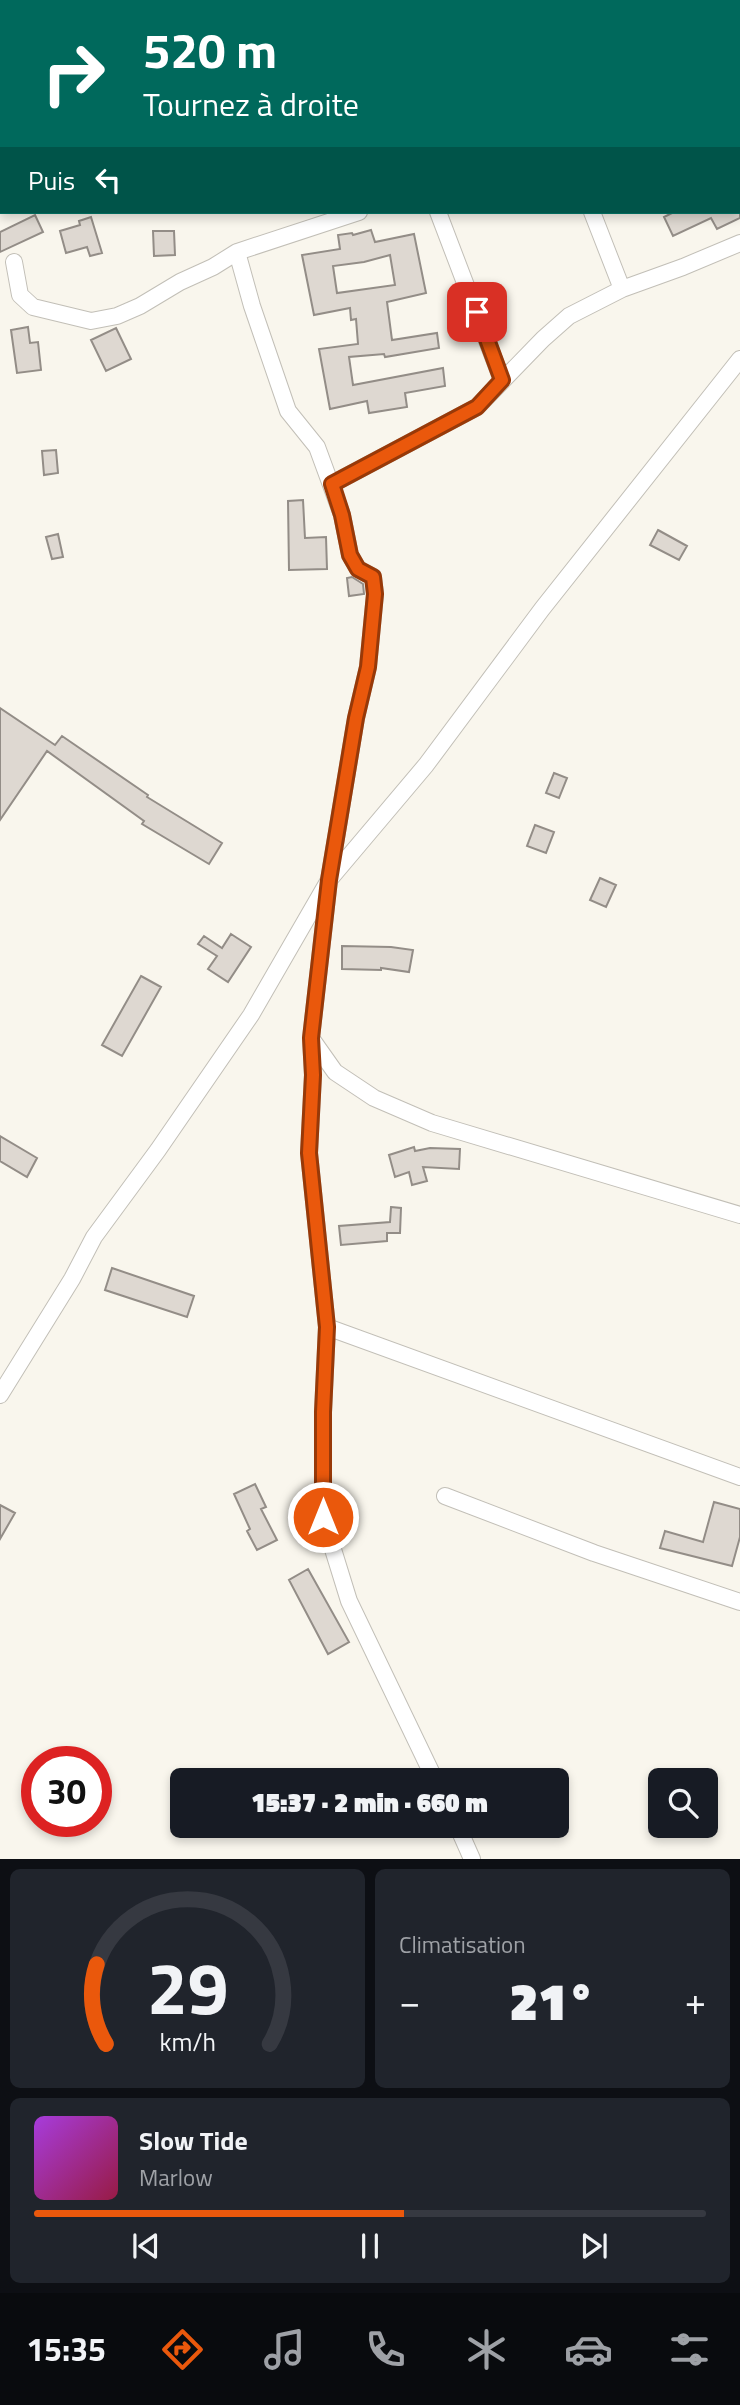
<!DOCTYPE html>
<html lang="fr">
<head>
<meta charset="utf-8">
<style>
	body { margin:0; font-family:"Titillium Web",sans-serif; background:#20242c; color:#f1f3f6; height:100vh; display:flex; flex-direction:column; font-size:26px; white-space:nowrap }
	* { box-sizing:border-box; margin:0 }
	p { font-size:23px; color:#9ea1a6 }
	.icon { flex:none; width:38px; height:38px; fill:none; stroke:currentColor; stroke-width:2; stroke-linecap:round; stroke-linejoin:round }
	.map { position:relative; height:1859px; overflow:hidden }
	.panel { display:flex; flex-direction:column; gap:10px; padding:10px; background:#0d0f14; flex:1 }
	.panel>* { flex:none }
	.banner { position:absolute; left:0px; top:0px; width:740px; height:214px; box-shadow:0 4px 10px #0003; background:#00695c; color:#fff; overflow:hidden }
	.buttons { position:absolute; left:648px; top:1768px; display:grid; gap:14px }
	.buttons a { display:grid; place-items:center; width:70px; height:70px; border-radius:10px; background:#171b24; box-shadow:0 4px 10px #0003; font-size:35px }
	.speed { position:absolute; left:21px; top:1746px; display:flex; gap:14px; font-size:35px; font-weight:700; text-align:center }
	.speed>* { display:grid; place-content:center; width:91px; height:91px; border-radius:50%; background:#171b24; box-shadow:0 4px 10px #0003; line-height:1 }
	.speed .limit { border:10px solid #d22; background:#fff; color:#111 }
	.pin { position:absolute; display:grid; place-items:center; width:60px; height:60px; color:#fff; margin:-30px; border-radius:14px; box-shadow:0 4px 10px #0006 }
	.me { position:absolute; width:77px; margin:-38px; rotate:0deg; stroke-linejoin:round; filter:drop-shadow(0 0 5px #0008) }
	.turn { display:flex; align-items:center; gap:24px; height:147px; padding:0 28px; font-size:32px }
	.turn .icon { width:91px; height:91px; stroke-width:2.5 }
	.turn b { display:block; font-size:49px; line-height:60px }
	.then { display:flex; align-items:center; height:66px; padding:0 28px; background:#0003; gap:14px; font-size:26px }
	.big { font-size:52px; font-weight:800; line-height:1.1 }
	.panel .tile { flex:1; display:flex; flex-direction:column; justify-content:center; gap:10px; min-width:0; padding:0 24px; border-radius:10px; background:#20242c }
	.panel .dial { align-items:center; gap:0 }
	.dial svg { height:182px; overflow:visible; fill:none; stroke:#363941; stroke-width:7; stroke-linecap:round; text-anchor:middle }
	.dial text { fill:#f1f3f6; stroke:none }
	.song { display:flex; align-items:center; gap:21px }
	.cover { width:84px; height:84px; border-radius:10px; background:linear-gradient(135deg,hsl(280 70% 55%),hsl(340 70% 35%)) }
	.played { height:7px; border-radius:4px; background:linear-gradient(90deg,#ea580c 55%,#363941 55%) }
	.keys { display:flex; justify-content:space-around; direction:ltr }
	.heat { display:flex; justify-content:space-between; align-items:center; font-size:38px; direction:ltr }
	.panel .tiles { flex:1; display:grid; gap:10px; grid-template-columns:1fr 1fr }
	.tile:last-child { grid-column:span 2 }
	.trip { position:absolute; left:170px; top:1768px; width:399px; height:70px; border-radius:10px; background:#171b24; box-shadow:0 4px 10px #0003; font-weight:800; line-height:70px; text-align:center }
	.tab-bar { display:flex; height:112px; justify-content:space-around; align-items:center; background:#090b0e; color:#9ea1a6 }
	.tab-bar .icon { width:49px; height:49px }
	.tab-bar .active { color:#ea580c }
	.tab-bar b { font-size:32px; color:#f1f3f6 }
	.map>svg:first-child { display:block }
</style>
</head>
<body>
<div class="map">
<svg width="740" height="1859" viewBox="0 0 740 1859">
	<rect width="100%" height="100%" fill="#f9f6ed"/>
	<path fill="#ded8d1" stroke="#938d87" stroke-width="2" fill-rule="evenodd" d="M674,212H740V218L717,229L711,218L673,236L664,217Z
		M35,215L43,232L0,252V232Z
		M91,217L102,253L90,256L87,247L66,253L60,231L80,225L79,221Z
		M371,230L375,242L414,234L426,293L387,302L392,340L437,333L439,348L385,357L384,354L349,357L353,385L443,368L445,386L405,393L407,407L369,413L367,401L330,409L319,349L358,344L356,319L351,320L350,308L314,315L302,255L340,249L338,235L352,233L353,235ZM390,255L395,285L337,293L333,266L364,262Z
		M153,231H174L175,255L154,256Z
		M28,327L30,343L38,342L41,370L17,373L11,330Z
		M116,328L131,359L106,371L91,340Z
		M56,450L58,473L44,475L42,451Z
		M303,500L305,538L326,537L327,569L289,570L288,501Z
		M658,530L687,546L679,560L650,545Z
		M58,534L63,557L52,559L46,537Z
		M352,577L363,584L364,594L349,596L347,578Z
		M0,708L55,745L62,736L148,795L147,797L222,843L209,864L142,824L144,821L47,751L0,820Z
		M554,773L567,778L559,798L546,793Z
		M535,825L554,832L546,853L527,846Z
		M600,878L616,885L606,907L590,900Z
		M231,934L251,947L228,982L208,969L217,956L198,944L204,936L222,948Z
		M342,946L391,947L413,950L409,972L381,968V970L342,969Z
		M141,976L161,987L122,1056L102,1045Z
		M0,1136L37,1158L27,1177L0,1161Z
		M414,1147L415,1151L430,1148L460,1149L459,1169L423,1167L427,1181L412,1185L409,1172L395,1177L389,1155Z
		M391,1207L401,1208L400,1233H387V1241L341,1245L339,1226L390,1222Z
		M112,1268L194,1296L187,1317L105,1290Z
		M255,1484L266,1507L261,1509L277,1540L257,1550L247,1531L250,1529L234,1494Z
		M714,1502L740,1509V1537L732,1566L660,1548L665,1531L703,1542Z
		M0,1505L15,1513L0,1539Z
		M308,1569L349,1642L328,1654L289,1580Z"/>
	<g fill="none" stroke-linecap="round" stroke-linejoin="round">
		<g stroke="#c2bfb7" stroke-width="18">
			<path id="minor" d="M188,0L190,2
				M337,0L338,2
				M438,212L502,380
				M592,212L622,289
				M237,252L252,306L288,411L317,447L342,515L350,555L358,569L373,577L375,594L368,667L356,718L329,880L311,1038L313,1075L309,1153L327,1327L323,1412V1517L349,1601L435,1780
				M14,262L20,295L33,307L91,321L117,316L140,306L180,282L213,267L237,252L359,212
				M332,484L477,407L543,339L569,316L622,289L683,267L740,243
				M311,1038L335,1072L374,1098L432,1123L740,1215
				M327,1327L740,1477
				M0,1395L72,1279L94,1237L158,1150L251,1015L329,880L426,765L542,609L740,359
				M445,1496L594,1553L740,1602
				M457,1825L472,1859"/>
		</g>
		<g stroke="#c2bfb7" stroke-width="25">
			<path id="highway" d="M729,0L731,2
				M59,2L61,0
				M0,62L2,61"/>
		</g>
		<use href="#minor" stroke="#fff" stroke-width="16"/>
		<use href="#highway" stroke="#fff" stroke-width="23"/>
	</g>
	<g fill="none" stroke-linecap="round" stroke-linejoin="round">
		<g stroke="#983908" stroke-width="18">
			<path id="route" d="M323,1517V1412L327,1327L309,1153L313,1075L311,1038L329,880L356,718L368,667L375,594L373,577L358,569L350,555L342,515L332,484L477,407L502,380L477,312"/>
		</g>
		<use href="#route" stroke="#ea580c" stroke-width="12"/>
	</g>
</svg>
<div class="buttons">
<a><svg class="icon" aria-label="search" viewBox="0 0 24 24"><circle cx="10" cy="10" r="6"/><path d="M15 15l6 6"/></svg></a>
</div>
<div class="speed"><div class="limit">30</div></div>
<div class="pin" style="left:477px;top:312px;background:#d93025"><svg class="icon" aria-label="arrive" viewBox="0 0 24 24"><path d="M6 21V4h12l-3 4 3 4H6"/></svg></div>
<svg class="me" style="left:323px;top:1517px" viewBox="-20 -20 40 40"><circle r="17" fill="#ea580c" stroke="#fff" stroke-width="3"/><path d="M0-11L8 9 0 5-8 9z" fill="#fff"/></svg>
<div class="trip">15:37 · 2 min · 660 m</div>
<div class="banner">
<div class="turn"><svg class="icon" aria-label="right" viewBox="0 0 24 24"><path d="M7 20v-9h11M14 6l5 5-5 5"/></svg><div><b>520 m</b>Tournez à droite</div></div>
<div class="then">Puis<svg class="icon" aria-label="left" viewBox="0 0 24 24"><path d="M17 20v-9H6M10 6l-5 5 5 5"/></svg></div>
</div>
</div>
<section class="panel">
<div class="tiles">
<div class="tile dial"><svg viewBox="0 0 100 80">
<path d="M14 69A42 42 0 1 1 86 69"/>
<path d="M14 69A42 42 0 0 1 10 34" stroke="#ea580c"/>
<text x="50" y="56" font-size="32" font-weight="700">29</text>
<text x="50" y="72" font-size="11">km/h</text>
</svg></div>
<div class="tile"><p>Climatisation</p>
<div class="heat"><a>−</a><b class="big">21°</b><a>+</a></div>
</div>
<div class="tile">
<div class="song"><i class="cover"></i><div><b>Slow Tide</b><p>Marlow</p></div></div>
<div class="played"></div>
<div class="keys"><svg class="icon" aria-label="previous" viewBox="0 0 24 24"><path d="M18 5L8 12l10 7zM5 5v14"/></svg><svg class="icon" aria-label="pause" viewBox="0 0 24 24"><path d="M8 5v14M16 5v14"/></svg><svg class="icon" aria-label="next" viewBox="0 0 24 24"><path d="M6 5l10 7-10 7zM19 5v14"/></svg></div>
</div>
</div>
</section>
<nav class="tab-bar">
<b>15:35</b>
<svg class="icon active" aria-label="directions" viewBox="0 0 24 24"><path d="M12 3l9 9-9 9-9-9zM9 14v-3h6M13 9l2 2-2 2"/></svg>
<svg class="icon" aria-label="music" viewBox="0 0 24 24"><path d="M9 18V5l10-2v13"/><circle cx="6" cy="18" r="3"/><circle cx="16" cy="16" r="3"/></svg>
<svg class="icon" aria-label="phone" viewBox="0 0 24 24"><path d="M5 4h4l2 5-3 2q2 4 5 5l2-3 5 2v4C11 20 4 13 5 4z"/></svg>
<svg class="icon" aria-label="climate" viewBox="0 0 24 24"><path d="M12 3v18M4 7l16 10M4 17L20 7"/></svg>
<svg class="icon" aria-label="car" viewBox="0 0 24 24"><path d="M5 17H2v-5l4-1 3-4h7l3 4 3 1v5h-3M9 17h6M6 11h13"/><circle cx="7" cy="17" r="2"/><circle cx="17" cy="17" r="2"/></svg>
<svg class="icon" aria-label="filters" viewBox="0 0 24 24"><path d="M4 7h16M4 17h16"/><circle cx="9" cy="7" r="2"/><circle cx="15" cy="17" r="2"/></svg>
</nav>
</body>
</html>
